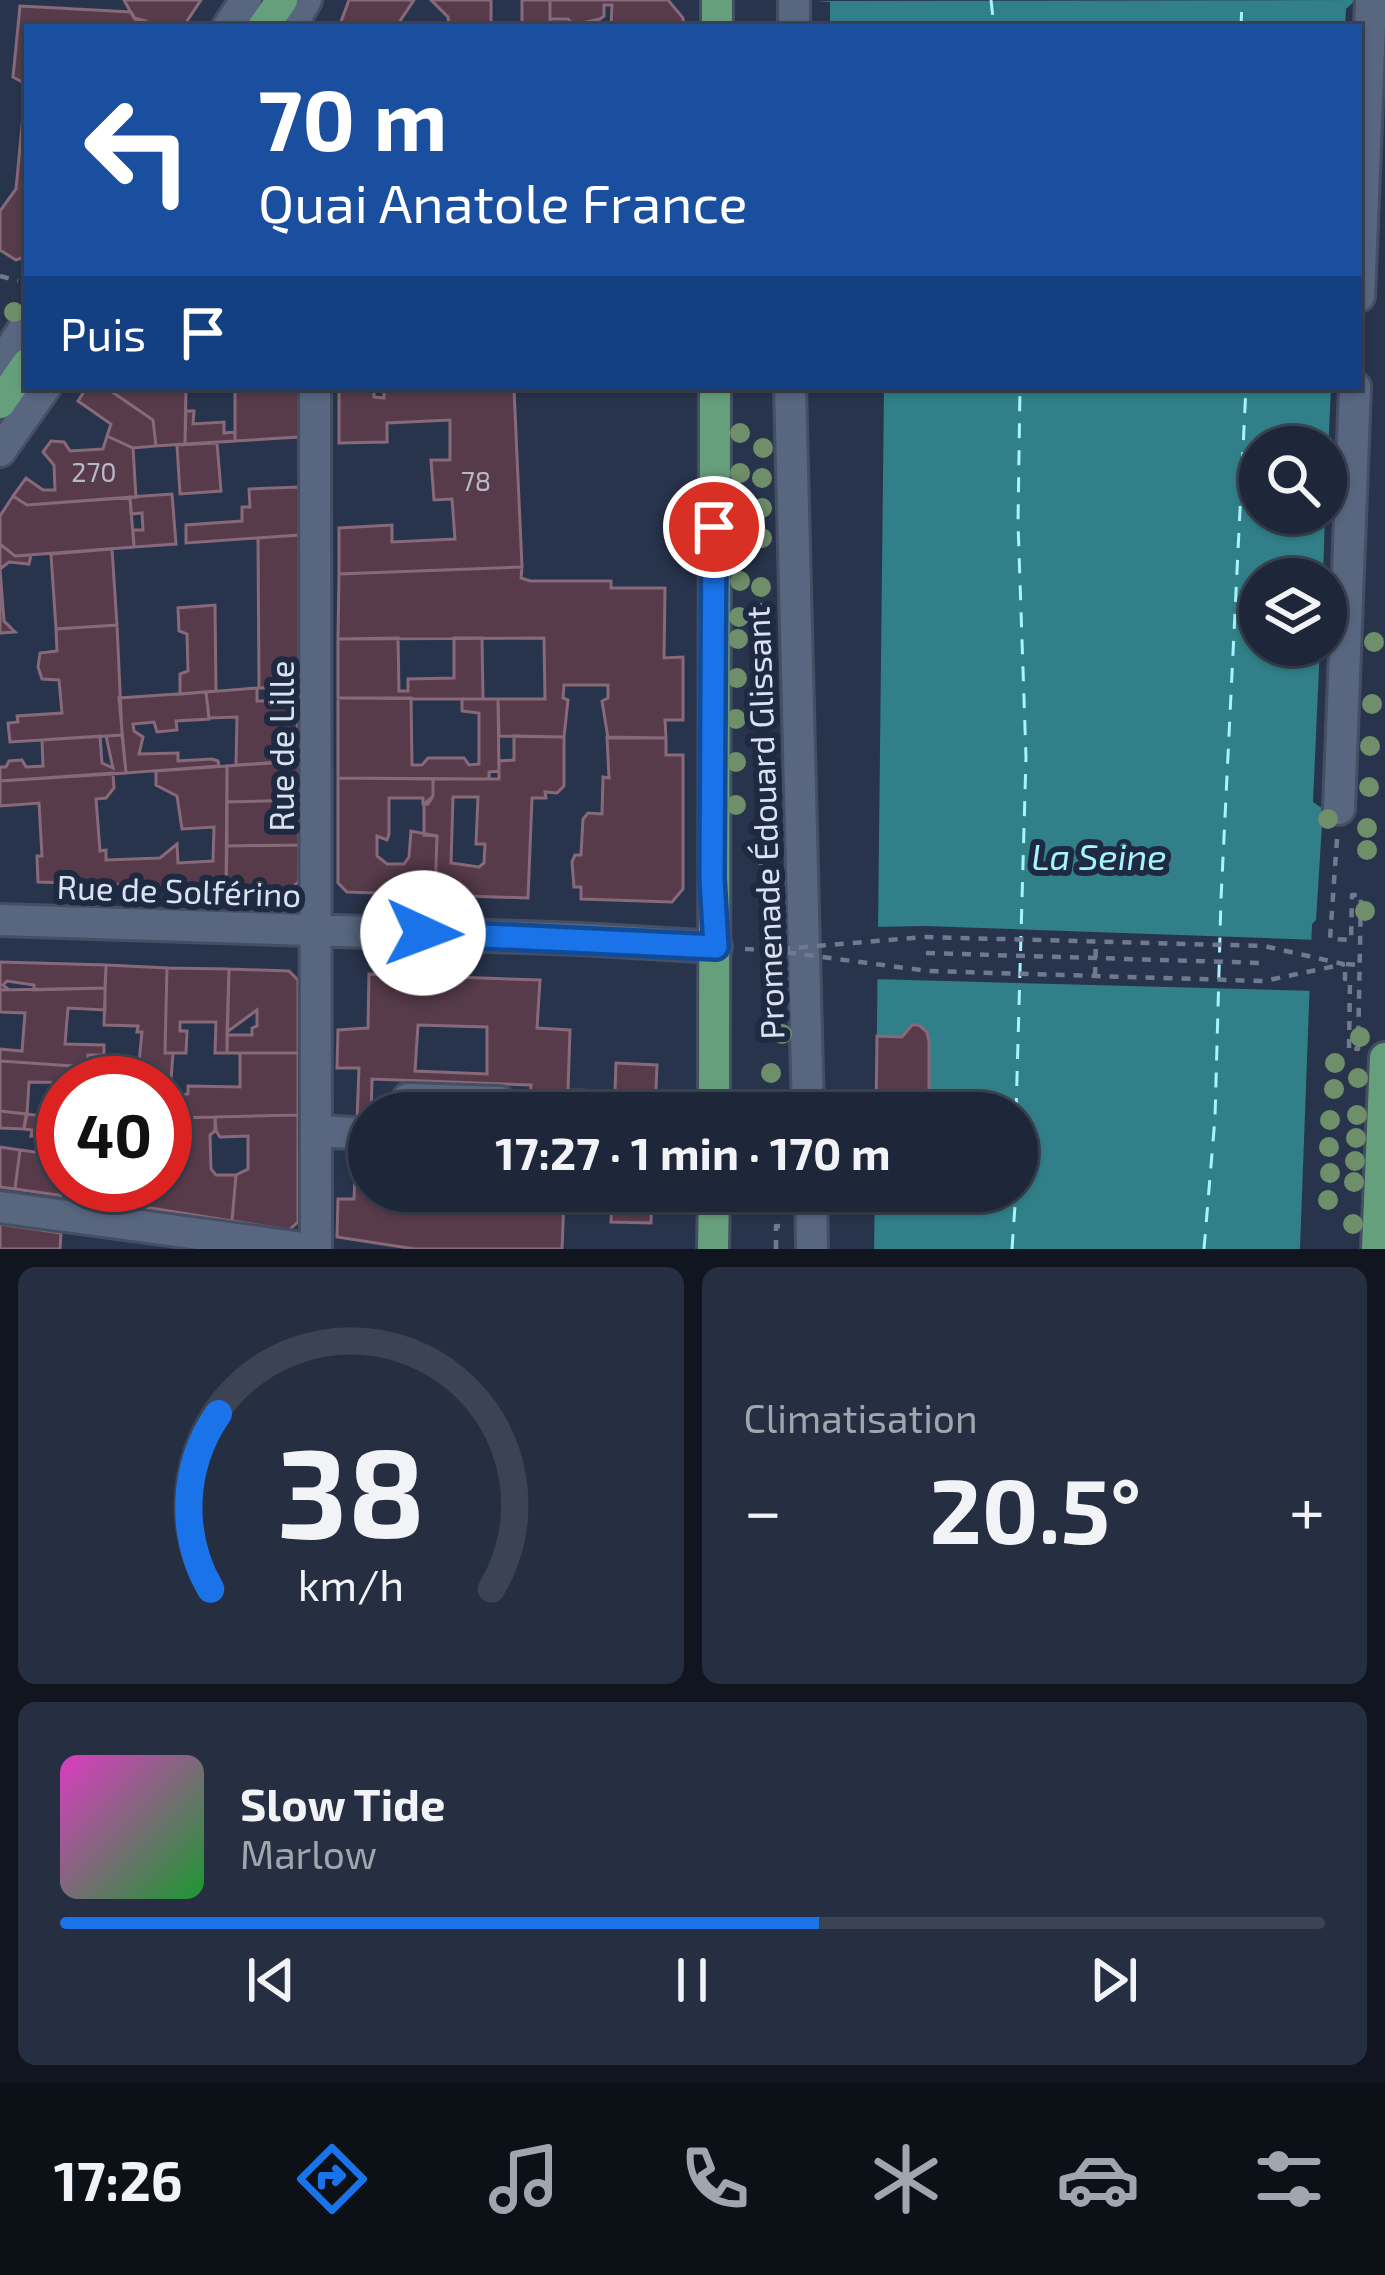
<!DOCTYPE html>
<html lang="fr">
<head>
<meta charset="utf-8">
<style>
	body { margin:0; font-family:"Exo 2",sans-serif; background:#262f41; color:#f1f3f6; height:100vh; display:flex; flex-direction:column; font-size:45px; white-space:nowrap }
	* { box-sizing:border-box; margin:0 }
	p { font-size:39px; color:#a1a5ae }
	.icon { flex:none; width:66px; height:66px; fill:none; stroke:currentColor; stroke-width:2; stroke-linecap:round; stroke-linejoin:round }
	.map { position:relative; height:1249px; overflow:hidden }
	.sheet { display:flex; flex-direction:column; gap:18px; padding:18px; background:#10151f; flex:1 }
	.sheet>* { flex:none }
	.hud { position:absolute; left:24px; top:24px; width:1338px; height:366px; border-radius:0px; box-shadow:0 3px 9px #0004,0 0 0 3px #3c4453; background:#1a4fa0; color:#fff; overflow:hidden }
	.buttons { position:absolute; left:1239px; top:426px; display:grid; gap:24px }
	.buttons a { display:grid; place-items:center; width:108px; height:108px; border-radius:50%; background:#1e2739; box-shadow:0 3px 9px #0004,0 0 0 3px #3c4453; font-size:60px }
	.speed { position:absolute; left:36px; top:1056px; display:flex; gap:24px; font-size:60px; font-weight:700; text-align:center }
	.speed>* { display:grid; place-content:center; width:156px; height:156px; border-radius:50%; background:#1e2739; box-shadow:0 3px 9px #0004,0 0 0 3px #3c4453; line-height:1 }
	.speed .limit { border:18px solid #d22; background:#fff; color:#111 }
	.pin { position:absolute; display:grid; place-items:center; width:102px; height:102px; color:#fff; margin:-51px; border:6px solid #fff; border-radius:50%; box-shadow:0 3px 12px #0007 }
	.me { position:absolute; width:132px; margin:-66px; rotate:92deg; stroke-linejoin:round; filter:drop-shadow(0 0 9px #0008) }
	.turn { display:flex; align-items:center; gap:42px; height:252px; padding:0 36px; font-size:54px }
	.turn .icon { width:156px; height:156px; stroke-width:2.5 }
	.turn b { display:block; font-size:84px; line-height:102px }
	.then { display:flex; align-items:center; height:114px; padding:0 36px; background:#0003; gap:24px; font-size:45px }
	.big { font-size:90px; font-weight:700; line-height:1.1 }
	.sheet .card { flex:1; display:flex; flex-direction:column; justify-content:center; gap:18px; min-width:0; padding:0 42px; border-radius:18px; background:#262f41 }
	.sheet .dial { align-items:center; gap:0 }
	.dial svg { height:312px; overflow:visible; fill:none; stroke:#3c4453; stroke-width:7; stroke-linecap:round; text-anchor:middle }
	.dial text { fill:#f1f3f6; stroke:none }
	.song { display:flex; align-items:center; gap:36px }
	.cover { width:144px; height:144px; border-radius:18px; background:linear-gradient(135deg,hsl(310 70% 55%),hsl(130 70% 35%)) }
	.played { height:12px; border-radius:6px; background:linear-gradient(90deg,#1a73e8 60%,#3c4453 60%) }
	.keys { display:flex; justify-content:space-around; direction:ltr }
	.heat { display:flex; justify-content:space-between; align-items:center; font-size:66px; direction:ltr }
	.sheet .tiles { flex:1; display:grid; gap:18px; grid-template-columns:1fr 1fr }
	.card:last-child { grid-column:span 2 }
	.trip { position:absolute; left:348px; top:1092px; width:690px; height:120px; border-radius:60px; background:#1e2739; box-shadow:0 3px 9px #0004,0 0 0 3px #3c4453; font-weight:700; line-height:120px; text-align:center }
	.dock { display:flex; height:192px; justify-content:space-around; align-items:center; background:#0c1017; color:#a1a5ae }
	.dock .icon { width:84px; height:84px }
	.dock .selected { color:#1a73e8 }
	.dock b { font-size:54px; color:#f1f3f6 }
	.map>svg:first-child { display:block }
</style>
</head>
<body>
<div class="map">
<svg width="1385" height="1249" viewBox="0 0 1385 1249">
	<rect width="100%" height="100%" fill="#28344c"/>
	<path fill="#317f88" d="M1356,0L1346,9L1345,27H830V2L817,1Z
		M884,387H1331L1326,499V447H1260V513H1325L1323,579H1260V645H1320L1313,802L1323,809L1316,920L1312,924L1300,1249H874L875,1191H1017V1113H876Z"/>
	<path fill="#28344c" d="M924,926L1318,940L1316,991L871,979L872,927Z"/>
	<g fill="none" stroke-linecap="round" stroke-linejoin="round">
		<path stroke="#a8f4fd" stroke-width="3" stroke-dasharray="15 12" stroke-linecap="butt" d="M991,0L994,27
			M1241,27L1242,0
			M1016,1113L1026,757L1018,523L1020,387
			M1012,1249L1016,1191
			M1204,1249L1215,1118L1221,899L1246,387"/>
	</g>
	<path fill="#573b4b" stroke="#876979" stroke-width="3" fill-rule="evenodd" d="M124,0H201L183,27H147L146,21L134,18Z
		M349,0H414L398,24L403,27H339Z
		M431,0H491V27H449L448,17Z
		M522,0H550V27H522Z
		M550,0H668L683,18L684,27H611L612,5H604V16L600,19L573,25L568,19H550Z
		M20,6L131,12L140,27H27V256L16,260L0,250V211L16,189L26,84L13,77Z
		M87,387H105L153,420L156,446L133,448L107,436L111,424L78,401Z
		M105,387H186L185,444L156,446L153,420Z
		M235,387H299V437L235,441Z
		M374,387V397L384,398V387H449L450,391L514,389L522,567L339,574V528L392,525V542L455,539L452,499L434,500L431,460H450V420L387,423V442L339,443V389Z
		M186,411H194L193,424L224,422V433L235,432V441L185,444Z
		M107,436L133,448L136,497L27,505L13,496L26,478L43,490H55L54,465L43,452L51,441L64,442L70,451L103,449Z
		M217,443L221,491L180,494L177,445Z
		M299,487V535L186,543V525L242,521V507H250L249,489Z
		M172,494L176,544L134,547L133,530H143L142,513L131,514L130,497Z
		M13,496L27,505L130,497L134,547L15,556L0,544V516Z
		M299,535V686L259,688L258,538Z
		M0,544L15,556L31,555L29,564L9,562L0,569L4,621L15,632L0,633Z
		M112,549L117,625L56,629L51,554Z
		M522,567L521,578L530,581H611V588H665L664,658L683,657V720H665L666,738H608L602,701L608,698V685H564L563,698L568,700L564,737L499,736L498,699H545L544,638L338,639L339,574Z
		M215,605L216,691L180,694V674L188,671L187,634L179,631L178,608Z
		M117,625L122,735L10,742L8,723L18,722L17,716L62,713L59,680L42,679L38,667L40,653L57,651L56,629Z
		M398,638L399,691H408V679L454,678V638H482L483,699L338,698V639Z
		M298,686L297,761L236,765L237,717L209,718L206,692L257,688V701H269V688Z
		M206,692L209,719L176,721L177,730L157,732L154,722L133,724L134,731L143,737L139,754L178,753V761L212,759L218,761L219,766L126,773L119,698Z
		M338,698H411L412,765H422L428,758H464L469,765L479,764V713L462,711V699H498L499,771L489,772V779L338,778Z
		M122,735L126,773L0,781V767H6L9,761L22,760L26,767L43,766L42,740L100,736L102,763L113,768L106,736Z
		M514,736L564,737V786L557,793L545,792L546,798H532L528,898L435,895L437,836L424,835V804L433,796V779H499V761L514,760ZM453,797H478L476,844H485L484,863L479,867L451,863Z
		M607,737L666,738V755H683V889L672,902L581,899V887H574L572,862L575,855H581L583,819L588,813L602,814L603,777L609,778Z
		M299,761V800L227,802V766Z
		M227,766L226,888L38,882L37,856H42L39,803L0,806V781L113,773L114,788L106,798L96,799L100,851L106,850V860L160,858L177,844L178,863L213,861L214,827L182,829L177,796L156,785V771Z
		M338,778L433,779V796L428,804H423V798H389V834L387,840L377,836V856L387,864H404L409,857L411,831L437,836L435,895L347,892L338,883Z
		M299,800V845L227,846V802Z
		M299,845V881L289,890L226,888L227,846Z
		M0,962L106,965L105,988L34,990V985L7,981L3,985L9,990H0Z
		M106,965L167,968L165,1053H173L170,1094L177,1095L176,1118H165V1083H137L142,1032H137L138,1026L104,1025Z
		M167,968L229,969L227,1053H215L216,1022H180V1031H187L186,1053H165Z
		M229,969L289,971L298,980V1053H227V1035H252V1028L257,1026V1010L227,1032Z
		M369,974L540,980L537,1028L570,1030L568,1090L615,1091L616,1063L657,1065L655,1113H529L531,1085L372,1079L369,1191H652L651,1223L611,1222L612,1201L564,1199L562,1249H415L337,1237L338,1199H354L359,1068H337L338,1030L368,1028ZM418,1025L487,1027V1074L415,1071Z
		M105,988V1010L68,1008L65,1044L104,1045V1055H88L87,1067L0,1061V1049L22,1051L25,1013L0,1012V990Z
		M912,1025H919L927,1032L929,1042V1113H876L877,1036L902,1037Z
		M240,1053H298V1115L176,1118L177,1095L188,1094V1086L240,1087Z
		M0,1061L87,1067L86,1083L29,1082L27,1114L0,1111Z
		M0,1111L26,1114L24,1129L0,1128Z
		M27,1114L63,1119V1185H73L72,1197L15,1189L20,1150L56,1155L58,1134L31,1136L32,1130L24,1129Z
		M298,1115V1222L289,1230L232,1221L236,1175L248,1169V1136L220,1137L215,1129V1117Z
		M215,1117L216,1130L210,1135L211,1169L216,1175H236L232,1221L125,1204L128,1185H165V1158L174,1154L173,1133L165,1127V1118Z
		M0,1147L20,1150L15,1189L0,1187Z
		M73,1185H128L124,1209L72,1197Z
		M0,1224L61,1233L60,1249H0Z"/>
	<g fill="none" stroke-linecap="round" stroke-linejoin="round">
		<g stroke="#454f63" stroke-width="36">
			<path id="minor" d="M228,27L246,0
				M290,27L306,0
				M794,27V0
				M1359,296L1371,0
				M0,365L27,324
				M315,387L316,1249
				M790,387L808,1113
				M0,451L45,387
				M1339,809L1355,387
				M0,920L582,939L716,947
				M400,1113L408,1099L500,1102V1113
				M318,1131L369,1134
				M811,1191L812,1249
				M0,1207L310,1249"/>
		</g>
		<g stroke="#454f63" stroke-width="36">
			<path id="major" d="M263,27L282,0
				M717,27V0
				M0,403L27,364
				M714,1113L715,387
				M713,1249L714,1191
				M1377,1249L1385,1058"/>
		</g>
		<path stroke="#6f7a8f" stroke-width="4.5" stroke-dasharray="9 9" stroke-linecap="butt" d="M0,276L18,281
			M1337,839L1330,939L1351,940L1352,895H1361L1358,1049L1349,1048
			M760,901L761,856H771
			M745,949L769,950
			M926,953L1262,963
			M1095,976L1096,941
			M1349,1048L1350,979H1345V964L1359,965
			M776,1249V1226L784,1227"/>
		<use href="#minor" stroke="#586680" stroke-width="30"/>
		<use href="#major" stroke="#669f7c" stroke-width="30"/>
		<path stroke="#6f7a8f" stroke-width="4.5" stroke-dasharray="9 9" stroke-linecap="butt" d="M781,949L926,937L1264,946L1343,964
			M769,950L928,971L1264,981L1345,964"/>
	</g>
	<g fill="#6e8f6a">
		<circle cx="14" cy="312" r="10"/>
		<circle cx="740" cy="433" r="10"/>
		<circle cx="763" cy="448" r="10"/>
		<circle cx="740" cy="473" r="10"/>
		<circle cx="762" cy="478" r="10"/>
		<circle cx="742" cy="497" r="10"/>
		<circle cx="762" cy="508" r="10"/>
		<circle cx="741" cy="519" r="10"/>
		<circle cx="762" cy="538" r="10"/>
		<circle cx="741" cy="557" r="10"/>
		<circle cx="740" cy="581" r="10"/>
		<circle cx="761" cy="587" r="10"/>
		<circle cx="761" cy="613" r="10"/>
		<circle cx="739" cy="617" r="10"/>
		<circle cx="738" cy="639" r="10"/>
		<circle cx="760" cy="641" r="10"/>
		<circle cx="1374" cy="642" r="10"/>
		<circle cx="760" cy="669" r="10"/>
		<circle cx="737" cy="678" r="10"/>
		<circle cx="1372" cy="704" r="10"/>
		<circle cx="736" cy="719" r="10"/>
		<circle cx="1370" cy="746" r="10"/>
		<circle cx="736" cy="762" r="10"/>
		<circle cx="1369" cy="787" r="10"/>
		<circle cx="736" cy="805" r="10"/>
		<circle cx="1328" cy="819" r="10"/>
		<circle cx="1367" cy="828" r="10"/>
		<circle cx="1367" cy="850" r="10"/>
		<circle cx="1365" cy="911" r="10"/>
		<circle cx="782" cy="1034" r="10"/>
		<circle cx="1360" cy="1037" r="10"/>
		<circle cx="1335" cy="1063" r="10"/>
		<circle cx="771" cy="1073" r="10"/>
		<circle cx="1358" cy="1078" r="10"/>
		<circle cx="1334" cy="1089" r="10"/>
		<circle cx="1357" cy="1115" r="10"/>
		<circle cx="1330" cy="1120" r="10"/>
		<circle cx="1356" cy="1138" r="10"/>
		<circle cx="1329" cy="1147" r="10"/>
		<circle cx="1355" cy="1161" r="10"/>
		<circle cx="1330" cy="1173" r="10"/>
		<circle cx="1354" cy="1182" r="10"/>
		<circle cx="1328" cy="1200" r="10"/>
		<circle cx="1353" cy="1224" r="10"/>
	</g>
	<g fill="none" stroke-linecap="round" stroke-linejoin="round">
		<g stroke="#114b97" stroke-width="30">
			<path id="route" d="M423,933L716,947L712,878L714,527"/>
		</g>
		<use href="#route" stroke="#1a73e8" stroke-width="21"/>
	</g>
	<g text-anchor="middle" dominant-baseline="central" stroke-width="12" stroke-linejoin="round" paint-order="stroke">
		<g font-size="27" fill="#b8b8c8">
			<text x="94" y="471">270</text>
			<text x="476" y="480">78</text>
		</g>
		<g font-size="33" fill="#d9e2f1" stroke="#1e2a41">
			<text transform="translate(281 746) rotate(-90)">Rue de Lille</text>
			<text transform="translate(764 823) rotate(-92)">Promenade Édouard Glissant</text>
			<text transform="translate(179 890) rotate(2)">Rue de Solférino</text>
		</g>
		<g font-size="36" font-style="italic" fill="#a8f4fd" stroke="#1e2a41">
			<text x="1099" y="855">La Seine</text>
		</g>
	</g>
</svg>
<div class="buttons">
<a><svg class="icon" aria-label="search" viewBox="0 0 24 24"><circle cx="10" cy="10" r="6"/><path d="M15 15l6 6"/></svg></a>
<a><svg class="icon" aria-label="layers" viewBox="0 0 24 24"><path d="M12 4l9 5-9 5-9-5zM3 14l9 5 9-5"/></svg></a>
</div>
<div class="speed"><div class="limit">40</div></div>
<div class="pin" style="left:714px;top:527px;background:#d93025"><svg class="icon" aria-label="arrive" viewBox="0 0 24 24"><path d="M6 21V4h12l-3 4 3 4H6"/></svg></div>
<svg class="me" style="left:423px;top:933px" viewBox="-20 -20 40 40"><circle r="19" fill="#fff"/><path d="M0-13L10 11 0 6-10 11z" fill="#1a73e8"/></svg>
<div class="trip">17:27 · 1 min · 170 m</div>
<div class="hud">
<div class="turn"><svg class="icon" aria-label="left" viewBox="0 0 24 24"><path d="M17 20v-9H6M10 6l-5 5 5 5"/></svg><div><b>70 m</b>Quai Anatole France</div></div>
<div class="then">Puis<svg class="icon" aria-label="arrive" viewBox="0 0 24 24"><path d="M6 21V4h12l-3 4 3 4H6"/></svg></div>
</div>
</div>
<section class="sheet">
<div class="tiles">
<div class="card dial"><svg viewBox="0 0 100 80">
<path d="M14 69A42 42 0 1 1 86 69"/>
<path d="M14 69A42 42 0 0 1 16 24" stroke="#1a73e8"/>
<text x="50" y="56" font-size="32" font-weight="700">38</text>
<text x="50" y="72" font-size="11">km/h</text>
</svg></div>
<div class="card"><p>Climatisation</p>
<div class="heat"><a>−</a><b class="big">20.5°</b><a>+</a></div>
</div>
<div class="card">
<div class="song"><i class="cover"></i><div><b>Slow Tide</b><p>Marlow</p></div></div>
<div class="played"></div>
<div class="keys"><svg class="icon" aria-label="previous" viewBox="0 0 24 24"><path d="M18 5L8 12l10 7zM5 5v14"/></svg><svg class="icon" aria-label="pause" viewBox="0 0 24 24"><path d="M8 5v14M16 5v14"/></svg><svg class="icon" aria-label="next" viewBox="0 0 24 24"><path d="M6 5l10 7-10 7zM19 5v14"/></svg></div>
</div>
</div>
</section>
<nav class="dock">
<b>17:26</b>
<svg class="icon selected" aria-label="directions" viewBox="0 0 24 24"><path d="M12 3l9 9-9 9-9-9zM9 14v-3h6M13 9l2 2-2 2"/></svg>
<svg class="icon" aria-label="music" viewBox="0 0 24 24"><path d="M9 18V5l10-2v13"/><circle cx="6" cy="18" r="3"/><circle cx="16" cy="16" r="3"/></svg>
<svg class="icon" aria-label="phone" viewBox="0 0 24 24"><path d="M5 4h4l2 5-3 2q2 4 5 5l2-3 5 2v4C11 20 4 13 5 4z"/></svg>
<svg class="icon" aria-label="climate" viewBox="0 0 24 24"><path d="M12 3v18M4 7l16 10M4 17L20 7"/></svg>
<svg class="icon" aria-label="car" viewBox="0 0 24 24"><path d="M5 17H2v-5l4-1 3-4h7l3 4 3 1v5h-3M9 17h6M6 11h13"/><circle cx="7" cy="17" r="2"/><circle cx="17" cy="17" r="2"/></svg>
<svg class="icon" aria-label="filters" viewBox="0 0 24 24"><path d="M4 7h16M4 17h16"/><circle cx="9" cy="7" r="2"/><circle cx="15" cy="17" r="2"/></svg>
</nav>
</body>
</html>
